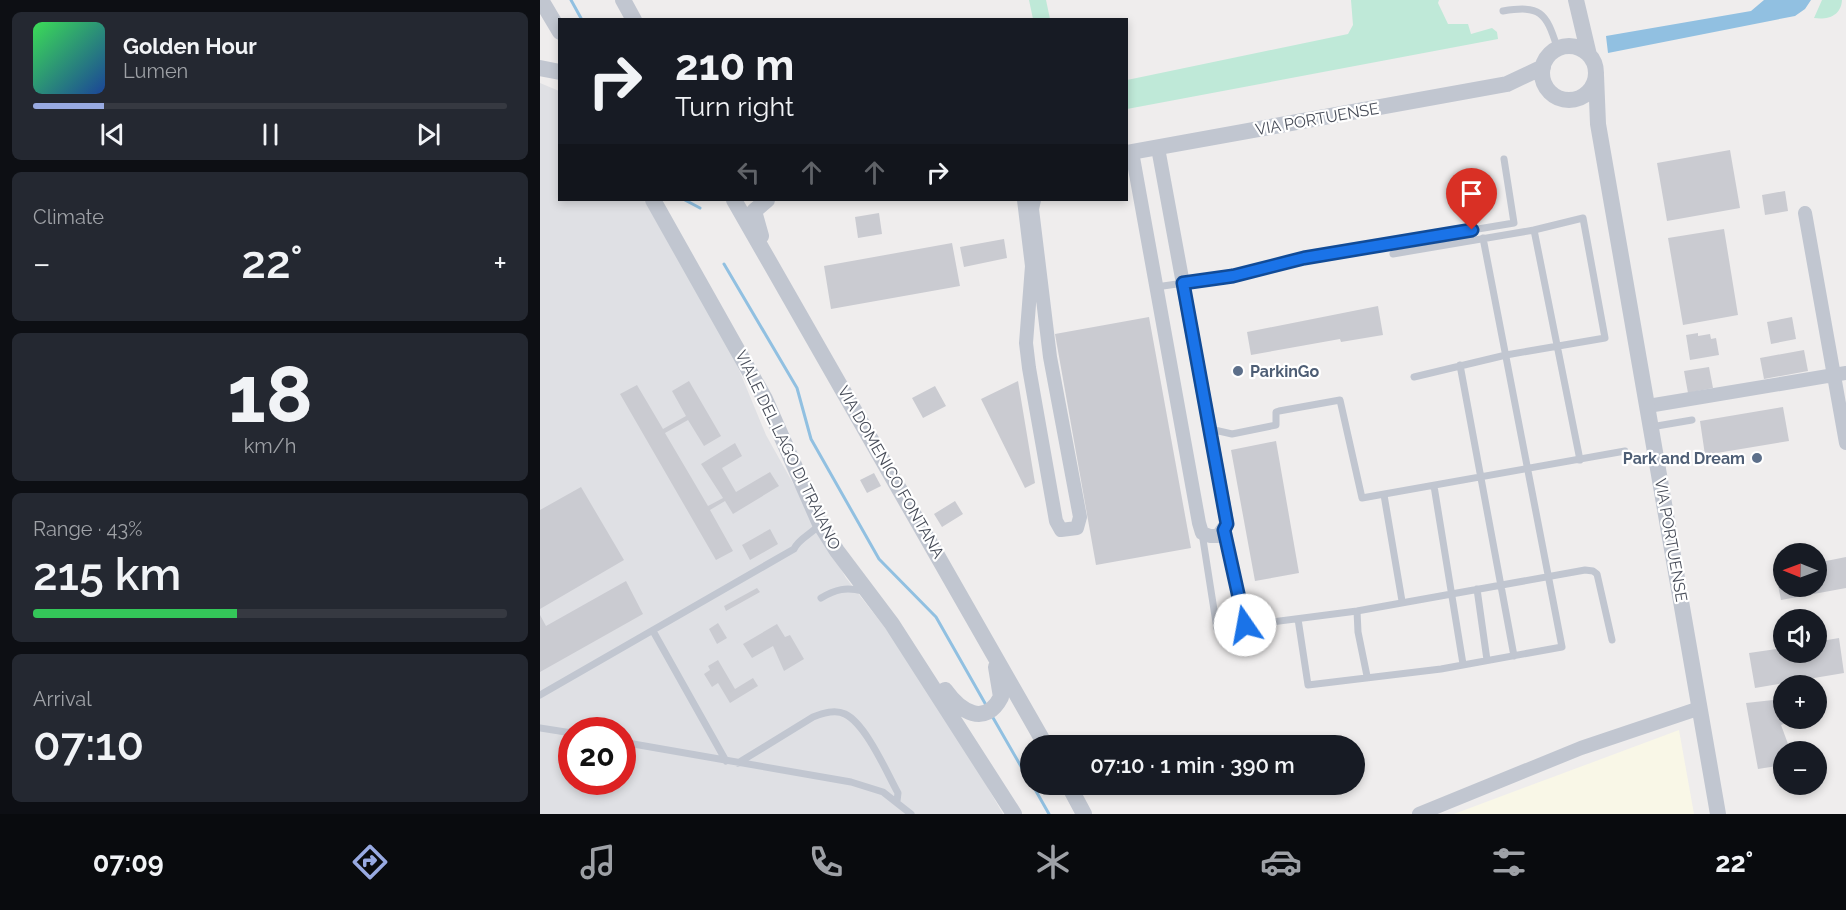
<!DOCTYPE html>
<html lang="en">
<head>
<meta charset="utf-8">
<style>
	body { margin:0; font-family:Raleway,sans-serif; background:#242831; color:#f1f3f6; height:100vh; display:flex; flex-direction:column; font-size:22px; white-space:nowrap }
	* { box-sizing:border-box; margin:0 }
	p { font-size:20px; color:#9ea1a6 }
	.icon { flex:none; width:33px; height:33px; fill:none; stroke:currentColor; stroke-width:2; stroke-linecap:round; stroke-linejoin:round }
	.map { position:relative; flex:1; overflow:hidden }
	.panel { display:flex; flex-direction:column; gap:12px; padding:12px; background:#0d0f14; width:540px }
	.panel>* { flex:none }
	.guide { position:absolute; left:18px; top:18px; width:570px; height:183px; border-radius:0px; box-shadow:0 3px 9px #0003; background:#171b24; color:#f1f3f6; overflow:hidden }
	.needle { width:39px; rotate:271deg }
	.tools { position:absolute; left:1233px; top:543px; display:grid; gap:12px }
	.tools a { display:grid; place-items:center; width:54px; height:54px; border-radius:50%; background:#171b24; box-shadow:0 3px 9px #0003; font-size:30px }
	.speed { position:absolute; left:18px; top:717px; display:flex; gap:12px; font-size:30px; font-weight:700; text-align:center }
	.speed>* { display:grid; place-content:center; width:78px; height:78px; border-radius:50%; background:#171b24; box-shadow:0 3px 9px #0003; line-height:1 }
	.speed .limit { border:9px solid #d22; background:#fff; color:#111 }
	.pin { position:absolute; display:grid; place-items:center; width:51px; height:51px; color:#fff; margin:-62px -26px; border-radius:50% 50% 50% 0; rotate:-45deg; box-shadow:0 0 6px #0007 }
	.pin .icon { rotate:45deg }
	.me { position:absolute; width:66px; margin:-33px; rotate:348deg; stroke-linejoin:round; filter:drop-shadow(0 0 4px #0008) }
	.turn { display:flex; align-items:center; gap:21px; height:126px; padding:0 18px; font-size:27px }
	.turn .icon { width:78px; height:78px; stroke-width:2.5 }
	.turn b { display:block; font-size:42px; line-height:51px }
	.lanes { display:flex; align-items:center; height:57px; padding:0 18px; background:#0003; justify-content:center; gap:30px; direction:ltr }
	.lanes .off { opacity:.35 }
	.big { font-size:45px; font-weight:600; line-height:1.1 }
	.panel .widget { flex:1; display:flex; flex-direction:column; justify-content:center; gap:9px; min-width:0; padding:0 21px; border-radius:9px; background:#242831 }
	.panel .dial { align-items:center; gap:0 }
	.dial b { font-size:78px; line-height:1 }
	.song { display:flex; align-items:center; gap:18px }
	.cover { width:72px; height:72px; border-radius:9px; background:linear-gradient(135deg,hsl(130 70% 55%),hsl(220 70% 35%)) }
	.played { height:6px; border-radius:3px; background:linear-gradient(90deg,#98aae2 15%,#363941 15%) }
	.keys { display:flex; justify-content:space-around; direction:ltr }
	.heat { display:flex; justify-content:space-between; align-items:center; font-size:33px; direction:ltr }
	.charge { height:9px; border-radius:4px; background:linear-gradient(90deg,#34c759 43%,#363941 0) }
	.trip { position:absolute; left:480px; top:735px; width:345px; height:60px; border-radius:30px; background:#171b24; box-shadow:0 3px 9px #0003; font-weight:600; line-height:60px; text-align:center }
	.dock { display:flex; height:96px; justify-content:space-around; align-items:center; background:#090b0e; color:#9ea1a6 }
	.dock .icon { width:42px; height:42px }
	.dock .active { color:#98aae2 }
	.dock b { font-size:27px; color:#f1f3f6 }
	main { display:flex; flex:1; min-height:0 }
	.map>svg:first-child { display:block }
</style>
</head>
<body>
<main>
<section class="panel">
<div class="widget">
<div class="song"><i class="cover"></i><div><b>Golden Hour</b><p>Lumen</p></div></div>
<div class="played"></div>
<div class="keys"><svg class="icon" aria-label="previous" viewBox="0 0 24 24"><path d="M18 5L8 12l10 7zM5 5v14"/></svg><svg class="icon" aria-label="pause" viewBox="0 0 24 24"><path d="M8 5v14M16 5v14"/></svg><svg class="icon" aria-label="next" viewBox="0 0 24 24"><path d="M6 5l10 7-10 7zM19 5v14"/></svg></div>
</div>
<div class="widget"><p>Climate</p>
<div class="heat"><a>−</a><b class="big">22°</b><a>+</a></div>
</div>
<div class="widget dial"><b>18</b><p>km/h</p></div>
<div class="widget"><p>Range · 43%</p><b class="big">215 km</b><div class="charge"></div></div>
<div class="widget"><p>Arrival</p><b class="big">07:10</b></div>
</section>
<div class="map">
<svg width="1306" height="814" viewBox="0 0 1306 814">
	<rect width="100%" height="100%" fill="#efeded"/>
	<path fill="#f9f7e7" d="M1139,730L1154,814H914Z"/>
	<path fill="#dfe0e4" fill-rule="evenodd" d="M0,83L19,91L20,200H104L192,353L226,435L306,578L386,680L463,814H0ZM32,730H82V782H32Z"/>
	<path fill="#bfe9d8" d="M489,0H506L510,19H493Z
		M811,0H899L898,3L908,24H928L931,34L952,28L957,32L958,39L587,109V80L808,34L813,25Z
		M1282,0H1302C1301,16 1288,20 1274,18Z"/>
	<path fill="#91c0e1" d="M1224,0H1271L1265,9L1255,16L1068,53L1066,36L1211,11Z"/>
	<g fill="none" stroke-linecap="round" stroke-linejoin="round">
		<path stroke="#91c0e1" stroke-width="3" d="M31,0L42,20
			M145,200L160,208
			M184,264L257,388L271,439L339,559L396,617L446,705
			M452,716L490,782
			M492,784L509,814"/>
	</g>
	<path fill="#cacbd1" d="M1190,150L1200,208L1127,221L1117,163Z
		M1245,191L1248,211L1225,215L1222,195Z
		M339,213L342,234L318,238L315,217Z
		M1184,229L1198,315L1143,325L1128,238Z
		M464,239L467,258L424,267L420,247Z
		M412,243L420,286L291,309L284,266Z
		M838,306L843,335L801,342L800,339L711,355L707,332Z
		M609,317L651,548L556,565L515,334Z
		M1252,317L1256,339L1231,344L1227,322Z
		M1158,333V336L1170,334L1171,339L1176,338L1179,355L1150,360L1146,335Z
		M1264,350L1268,371L1224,379L1220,358Z
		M1169,367L1173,388L1148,393L1144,371Z
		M149,381L181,436L164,446L148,420L125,433L168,506L183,498L161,464L195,443L202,456L182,468L196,492L230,472L239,486L193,514L185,501L170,510L193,551L176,560L80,394L97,385L123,429L146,416L132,391Z
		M478,381L495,483L485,488L441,399Z
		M395,386L406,406L383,418L372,398Z
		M1243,407L1249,441L1165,455L1160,421Z
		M736,441L759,573L715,581L691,450Z
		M334,473L341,486L327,493L320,480Z
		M41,487L84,560L0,609V510Z
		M415,501L423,514L402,527L394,514Z
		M230,529L238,544L210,560L202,545Z
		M1306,557V588L1241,600L1235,570L1244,569V586H1276V563Z
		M86,581L103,614L0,672V615L6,626Z
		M217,588L220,592L186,611L184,606Z
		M178,623L187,638L177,644L169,629Z
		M237,624L245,637L250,635L264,659L244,671L233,646L212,658L203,644Z
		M1299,638L1304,673L1215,688L1209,653L1244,648V652H1276V642Z
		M178,660L195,689L213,678L218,686L190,703L178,683L172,687L164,674L170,670L168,666Z
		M1243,699L1244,718L1246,723L1241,725L1251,752H1244V765L1218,769L1206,703Z"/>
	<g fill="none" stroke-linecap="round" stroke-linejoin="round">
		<path stroke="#c1c6d0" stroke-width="7" d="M963,11C1000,5 1006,12 1017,47
			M853,254L994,230L1040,460
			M616,287L693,276L764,258L974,223L964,159
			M920,365L974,656
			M874,377L966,355L1065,338L1043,218L994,230
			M1111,427L1152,420
			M670,429L692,434L736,425V412L739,411L800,400L822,498L1085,451
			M894,486L923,664
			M844,495L862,601
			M684,530L705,625
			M662,533L677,629L817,611L1045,570L1053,571L1057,574L1072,640
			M937,589L947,660
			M281,598C296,589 306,587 323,591
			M817,611L818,632L827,676
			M758,619L768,685L901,669L1022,647L943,238
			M113,631L186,761
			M0,695L254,549C259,538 272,534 280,524
			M0,728L32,733
			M82,742L311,782L343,792L371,814
			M198,763L273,717C283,713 295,709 305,714C326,724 347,773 358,793L357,801"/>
		<path stroke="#c1c6d0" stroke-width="14" d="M592,152L659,523L662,533L670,536H678L687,523L618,148
			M484,200L492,266L486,343L489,368L516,521L521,530L537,528L540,517L510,357L492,209L494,200
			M1265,213L1306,443
			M1108,406L1306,373
			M879,814L1041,748L1160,708"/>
		<path stroke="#c1c6d0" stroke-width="16" d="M1,0L20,32
			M83,0L94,20
			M1036,0L1049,55
			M1002 73a27 27 0 1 1 54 0a27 27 0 1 1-54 0Z
			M0,68L20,72
			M1056,75L1058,124L1178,814
			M586,153L967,84L1003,67
			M113,200L225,399L280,524L297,551L352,624L474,814
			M194,200L506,746
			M221,236L214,211L227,200
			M405,690C420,711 445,728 461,697L456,667
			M528,784L544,814"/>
	</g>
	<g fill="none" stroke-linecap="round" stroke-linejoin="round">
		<g stroke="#114b97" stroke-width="15">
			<path id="route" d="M705,625L684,530L687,524L643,283L693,276L764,258L932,230"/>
		</g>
		<use href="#route" stroke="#1a73e8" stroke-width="10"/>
	</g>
	<g fill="#5c6f8a" stroke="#fff" stroke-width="2">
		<circle cx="698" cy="371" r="6"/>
		<circle cx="1217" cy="458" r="6"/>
	</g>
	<g text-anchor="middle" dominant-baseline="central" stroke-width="4.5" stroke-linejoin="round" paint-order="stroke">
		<g font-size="16" fill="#474c58" stroke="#fff">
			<text transform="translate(777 119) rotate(-10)">VIA PORTUENSE</text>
			<text transform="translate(248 450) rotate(64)">VIALE DEL LAGO DI TRAIANO</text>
			<text transform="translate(351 472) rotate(60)">VIA DOMENICO FONTANA</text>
			<text transform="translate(1131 540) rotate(80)">VIA PORTUENSE</text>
		</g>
		<g font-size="16" font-weight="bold" fill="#4e5e75" stroke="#fff" text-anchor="start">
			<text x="710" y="371">ParkinGo</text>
			<text x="1205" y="458" text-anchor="end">Park and Dream</text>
		</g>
	</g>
</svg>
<div class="tools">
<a><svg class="needle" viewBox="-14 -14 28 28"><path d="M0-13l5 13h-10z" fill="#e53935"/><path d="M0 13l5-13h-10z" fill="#9ea1a6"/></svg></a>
<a><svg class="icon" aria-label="sound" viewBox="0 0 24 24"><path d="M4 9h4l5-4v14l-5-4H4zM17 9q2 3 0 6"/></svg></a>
<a>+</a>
<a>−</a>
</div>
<div class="speed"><div class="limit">20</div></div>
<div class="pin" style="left:932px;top:230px;background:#d93025"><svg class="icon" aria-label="arrive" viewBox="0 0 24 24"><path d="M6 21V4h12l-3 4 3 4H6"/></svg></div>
<svg class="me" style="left:705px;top:625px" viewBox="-20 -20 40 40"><circle r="19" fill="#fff"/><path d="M0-13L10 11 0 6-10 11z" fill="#1a73e8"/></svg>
<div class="trip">07:10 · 1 min · 390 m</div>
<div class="guide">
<div class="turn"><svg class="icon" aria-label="right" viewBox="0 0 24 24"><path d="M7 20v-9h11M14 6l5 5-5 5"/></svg><div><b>210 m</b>Turn right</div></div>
<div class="lanes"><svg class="icon off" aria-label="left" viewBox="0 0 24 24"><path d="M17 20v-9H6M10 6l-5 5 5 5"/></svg><svg class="icon off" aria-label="ahead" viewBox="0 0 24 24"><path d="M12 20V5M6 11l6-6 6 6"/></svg><svg class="icon off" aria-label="ahead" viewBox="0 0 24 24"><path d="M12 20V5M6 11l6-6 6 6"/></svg><svg class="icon" aria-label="right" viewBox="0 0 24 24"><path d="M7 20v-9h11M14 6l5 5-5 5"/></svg></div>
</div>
</div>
</main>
<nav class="dock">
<b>07:09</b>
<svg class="icon active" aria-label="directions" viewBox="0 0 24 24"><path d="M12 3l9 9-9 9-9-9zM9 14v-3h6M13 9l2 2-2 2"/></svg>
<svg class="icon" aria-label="music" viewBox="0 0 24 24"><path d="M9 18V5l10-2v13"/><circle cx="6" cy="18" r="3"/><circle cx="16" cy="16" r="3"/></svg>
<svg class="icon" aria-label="phone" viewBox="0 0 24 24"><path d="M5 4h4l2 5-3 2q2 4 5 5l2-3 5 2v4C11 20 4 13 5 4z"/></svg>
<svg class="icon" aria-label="climate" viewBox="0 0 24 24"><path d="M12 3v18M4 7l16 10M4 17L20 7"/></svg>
<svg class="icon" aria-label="car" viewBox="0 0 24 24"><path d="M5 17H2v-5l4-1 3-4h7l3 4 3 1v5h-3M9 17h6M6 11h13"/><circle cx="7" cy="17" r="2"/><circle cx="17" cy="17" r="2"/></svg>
<svg class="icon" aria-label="filters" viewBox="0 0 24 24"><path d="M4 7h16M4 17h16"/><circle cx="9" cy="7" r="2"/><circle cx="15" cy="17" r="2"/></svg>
<b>22°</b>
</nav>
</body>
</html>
